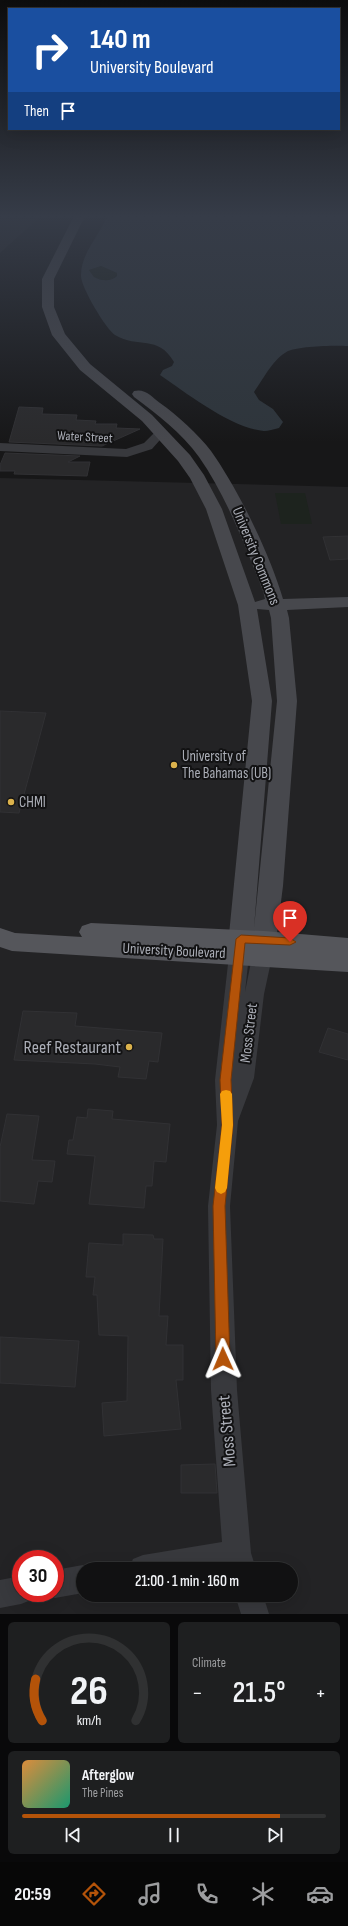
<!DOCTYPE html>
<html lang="en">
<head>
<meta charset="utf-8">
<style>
	body { margin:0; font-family:"Sofia Sans Condensed",sans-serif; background:#1e1f20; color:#f1f3f6; height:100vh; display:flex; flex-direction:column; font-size:15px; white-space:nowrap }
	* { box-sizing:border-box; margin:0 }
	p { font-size:13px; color:#9c9d9f }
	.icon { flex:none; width:22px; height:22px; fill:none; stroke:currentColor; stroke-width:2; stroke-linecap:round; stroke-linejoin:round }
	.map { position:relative; height:1614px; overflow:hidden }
	.sheet { display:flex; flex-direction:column; gap:8px; padding:8px; background:#09090a; flex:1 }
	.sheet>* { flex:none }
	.banner { position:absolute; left:8px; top:8px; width:332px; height:122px; border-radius:0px; box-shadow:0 4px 16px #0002,0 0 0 1px #303132; background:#1a4fa0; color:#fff; overflow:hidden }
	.speed { position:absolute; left:12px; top:1550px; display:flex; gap:8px; font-size:20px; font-weight:700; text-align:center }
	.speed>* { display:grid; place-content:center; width:52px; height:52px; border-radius:50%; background:#111112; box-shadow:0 4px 16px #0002,0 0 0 1px #303132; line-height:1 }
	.speed .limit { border:6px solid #d22; background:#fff; color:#111 }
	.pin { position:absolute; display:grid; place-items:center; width:34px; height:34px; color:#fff; margin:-41px -17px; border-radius:50% 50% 50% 0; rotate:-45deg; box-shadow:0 0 4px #0007 }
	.pin .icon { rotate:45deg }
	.me { position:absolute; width:44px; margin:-22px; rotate:359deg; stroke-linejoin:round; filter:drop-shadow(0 0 3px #0008) }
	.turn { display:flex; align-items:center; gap:14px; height:84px; padding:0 16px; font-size:18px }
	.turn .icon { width:52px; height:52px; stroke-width:2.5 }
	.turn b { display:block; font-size:28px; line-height:34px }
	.then { display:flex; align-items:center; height:38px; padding:0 16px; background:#0003; gap:8px; font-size:15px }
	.big { font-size:30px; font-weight:600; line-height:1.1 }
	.sheet .widget { flex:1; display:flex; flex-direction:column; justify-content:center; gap:6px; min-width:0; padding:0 14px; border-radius:6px; background:#1e1f20 }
	.sheet .dial { align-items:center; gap:0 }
	.dial svg { height:104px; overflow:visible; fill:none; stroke:#303132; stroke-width:7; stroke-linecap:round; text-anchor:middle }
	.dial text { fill:#f1f3f6; stroke:none }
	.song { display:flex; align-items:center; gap:12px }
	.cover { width:48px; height:48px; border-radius:6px; background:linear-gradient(135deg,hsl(30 70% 55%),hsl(160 70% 35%)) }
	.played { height:4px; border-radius:2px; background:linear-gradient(90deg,#b45309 85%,#303132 85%) }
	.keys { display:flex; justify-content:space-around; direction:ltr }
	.heat { display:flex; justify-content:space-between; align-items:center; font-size:22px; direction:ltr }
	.sheet .tiles { flex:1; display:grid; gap:8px; grid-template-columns:1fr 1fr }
	.widget:last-child { grid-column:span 2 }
	.trip { position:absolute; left:76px; top:1562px; width:222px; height:40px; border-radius:20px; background:#111112; box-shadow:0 4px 16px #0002,0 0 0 1px #303132; font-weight:600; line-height:40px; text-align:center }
	.menu { display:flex; height:64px; justify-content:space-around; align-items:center; background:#070707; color:#9c9d9f }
	.menu .icon { width:28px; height:28px }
	.menu .on { color:#b45309 }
	.menu b { font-size:18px; color:#f1f3f6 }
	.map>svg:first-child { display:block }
</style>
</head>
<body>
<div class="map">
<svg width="348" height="1614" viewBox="0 0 348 1614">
	<rect width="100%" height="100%" fill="#171718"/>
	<path fill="#232325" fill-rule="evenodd" d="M0,216H41L0,253Z
		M0,478L348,487V1614H0ZM21,1559H55V1593H21ZM83,1569H291V1595H83Z"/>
	<path fill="#1d231e" d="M101,266L117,273V276C110,282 102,281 94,277L89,270Z
		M275,493H305L312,524H281Z"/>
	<path fill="#2e353b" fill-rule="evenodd" d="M107,216H348V219L345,220L348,227V346C336,345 299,346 288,351C273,359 264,378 254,392L259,400L273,409L283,422L279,428C274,429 268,431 264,431C233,429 186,393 160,375L163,370L172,366L174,362C158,334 138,349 115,335C106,329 80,286 81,275C81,253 100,235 107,216ZM101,266L117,273V276C110,282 102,281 94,277L89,270Z"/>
	<path fill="#2a2a2c" stroke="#313134" d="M19,407L43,408L42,414L77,415L76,420L96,421L95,424H117L116,428L140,429L102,446L9,442Z
		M5,453L80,456L68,462H90L87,476L14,474L15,471H0V465Z
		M348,536V559L330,560L323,537Z
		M0,711L46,713L19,813L0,812Z
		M23,1011L77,1013L75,1026L162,1033L158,1062L149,1061L146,1079L118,1077L120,1067L95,1064L14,1060Z
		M328,1028L348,1034V1060L319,1052Z
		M88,1109L113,1111L112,1119L170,1124L166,1162L154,1161L152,1186H146L144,1208L89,1204L95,1156L67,1154L69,1140H73L77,1117L87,1118Z
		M7,1114L39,1116L32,1160L55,1161L52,1182L38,1181L34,1204L0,1201V1147Z
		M123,1234L153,1235L154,1239H163L159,1316H168L166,1345H183V1380H176L181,1429L104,1436L102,1403L127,1401L128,1336L99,1335L97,1295H93L95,1277H86L89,1243L123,1245Z
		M0,1337L79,1341L75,1387L0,1383Z
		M215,1464L217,1493H181V1465Z"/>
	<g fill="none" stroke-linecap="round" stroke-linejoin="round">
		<path fill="#38393d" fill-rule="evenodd" d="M161,428L167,432L152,449L127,457L0,451V443L126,449L144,443L157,430Z
			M239,948L246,950L249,955L245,992L252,957L255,952L262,950L269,952L272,957L264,994L254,1078L238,1121L230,1206L237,1390L251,1553L256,1569H129L133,1559L143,1555L222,1542L211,1390L208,1206L217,1125L215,1080L229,955L232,950Z
			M83,1565L93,1569H83V1593L55,1598L45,1594L55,1593V1570Z
			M21,1576V1593H34L31,1600L21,1604L0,1608V1580Z
			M235,1595H263L269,1614H241Z"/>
		<path fill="#47484d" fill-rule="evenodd" d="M74,216H85L54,279V307L65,334L90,364L152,415L190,455L204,475L222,509L255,602L265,599L263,591C245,546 227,497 199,457C182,433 157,414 134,397L132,394L134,391C145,388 152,397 160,403C177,415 199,435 211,451C238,489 270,554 283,599L348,597V607L287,610L289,618L297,701L283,886L274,957L271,963L262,966L253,963L250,958L248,961L239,964L230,961L227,955L252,701L238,605L206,509L190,478L178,461L142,421L80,370L52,335L42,307V279ZM257,609L269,610L271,618L277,701L254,928L272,701Z"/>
		<path fill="#55565b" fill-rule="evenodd" d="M91,923L264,931L348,938V972L12,951L0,947V928L15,933L82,937L79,932L82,926Z"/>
	</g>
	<linearGradient id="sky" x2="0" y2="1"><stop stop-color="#0d0d0d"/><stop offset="0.49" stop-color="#363c48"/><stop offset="1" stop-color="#363c48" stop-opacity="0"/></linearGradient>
	<rect width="348" height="442" fill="url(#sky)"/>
	<path fill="#b45309" stroke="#753606" d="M241,935L290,938L296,942L290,945L245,943L231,1080L233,1125L225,1206L230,1359L228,1364L223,1366L218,1364L216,1359L213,1206L222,1125L220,1080L236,939Z"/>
	<path fill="#f59e0b" d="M226,1090L230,1091L232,1094L233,1125L227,1188L225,1192L221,1194L217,1192L215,1188L222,1125L220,1094L222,1091Z"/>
	<g fill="#dbb24c" stroke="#121213" stroke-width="1.5">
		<circle cx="174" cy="765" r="4"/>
		<circle cx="11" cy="802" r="4"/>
		<circle cx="129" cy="1047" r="4"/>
	</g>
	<g text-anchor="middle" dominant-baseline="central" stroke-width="4" stroke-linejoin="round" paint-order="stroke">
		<g font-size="13" fill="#abaeb7" stroke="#121213">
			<text transform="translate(85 437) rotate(3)">Water Street</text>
		</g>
		<g font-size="15" fill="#abaeb7" stroke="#121213">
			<text transform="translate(256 556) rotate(68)">University Commons</text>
			<text transform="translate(174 951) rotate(3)">University Boulevard</text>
			<text transform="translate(249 1033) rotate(-83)">Moss Street</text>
		</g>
		<g font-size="15" fill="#abaeb7" stroke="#121213" text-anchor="start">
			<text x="182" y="756">University of<tspan x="182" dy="17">The Bahamas (UB)</tspan></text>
			<text x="19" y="802">CHMI</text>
		</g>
		<g font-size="18" fill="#abaeb7" stroke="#121213" text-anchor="end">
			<text x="121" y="1047">Reef Restaurant</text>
		</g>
		<g font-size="18" fill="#abaeb7" stroke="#121213">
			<text transform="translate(227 1431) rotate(-95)">Moss Street</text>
		</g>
	</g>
</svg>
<div class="speed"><div class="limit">30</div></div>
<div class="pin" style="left:290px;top:942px;background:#d93025"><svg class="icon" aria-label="arrive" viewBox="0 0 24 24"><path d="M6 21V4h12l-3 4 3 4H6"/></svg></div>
<svg class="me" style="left:223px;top:1359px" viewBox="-20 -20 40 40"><path d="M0-17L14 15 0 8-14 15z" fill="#b45309" stroke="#fff" stroke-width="4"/></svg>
<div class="trip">21:00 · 1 min · 160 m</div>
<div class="banner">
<div class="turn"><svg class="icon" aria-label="right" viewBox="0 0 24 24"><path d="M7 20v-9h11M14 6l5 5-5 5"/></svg><div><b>140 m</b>University Boulevard</div></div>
<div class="then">Then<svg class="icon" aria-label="arrive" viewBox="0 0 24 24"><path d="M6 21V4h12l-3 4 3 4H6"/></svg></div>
</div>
</div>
<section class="sheet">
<div class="tiles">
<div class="widget dial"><svg viewBox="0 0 100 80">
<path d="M14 69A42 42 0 1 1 86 69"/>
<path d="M14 69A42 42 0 0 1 9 37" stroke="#b45309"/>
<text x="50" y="56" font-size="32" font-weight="700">26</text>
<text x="50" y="72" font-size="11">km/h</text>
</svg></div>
<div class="widget"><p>Climate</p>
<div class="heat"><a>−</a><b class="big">21.5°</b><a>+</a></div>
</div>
<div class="widget">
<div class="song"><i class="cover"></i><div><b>Afterglow</b><p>The Pines</p></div></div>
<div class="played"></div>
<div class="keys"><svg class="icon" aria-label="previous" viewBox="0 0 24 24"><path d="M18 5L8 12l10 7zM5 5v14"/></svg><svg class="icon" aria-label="pause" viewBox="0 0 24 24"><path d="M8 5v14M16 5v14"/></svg><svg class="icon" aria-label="next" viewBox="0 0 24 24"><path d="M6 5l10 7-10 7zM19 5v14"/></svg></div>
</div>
</div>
</section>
<nav class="menu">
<b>20:59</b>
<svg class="icon on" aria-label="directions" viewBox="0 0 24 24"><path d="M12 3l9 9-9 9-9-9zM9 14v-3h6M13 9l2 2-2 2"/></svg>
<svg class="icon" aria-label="music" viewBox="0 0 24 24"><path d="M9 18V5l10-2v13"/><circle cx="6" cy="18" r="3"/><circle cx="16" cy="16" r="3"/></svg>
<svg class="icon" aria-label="phone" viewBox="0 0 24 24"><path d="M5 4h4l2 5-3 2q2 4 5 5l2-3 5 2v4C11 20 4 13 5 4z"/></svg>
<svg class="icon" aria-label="climate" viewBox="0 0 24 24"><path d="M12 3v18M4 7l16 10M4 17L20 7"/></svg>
<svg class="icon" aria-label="car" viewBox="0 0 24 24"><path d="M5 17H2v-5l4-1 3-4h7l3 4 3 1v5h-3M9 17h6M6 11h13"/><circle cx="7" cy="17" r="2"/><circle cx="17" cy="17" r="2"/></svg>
</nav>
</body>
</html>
